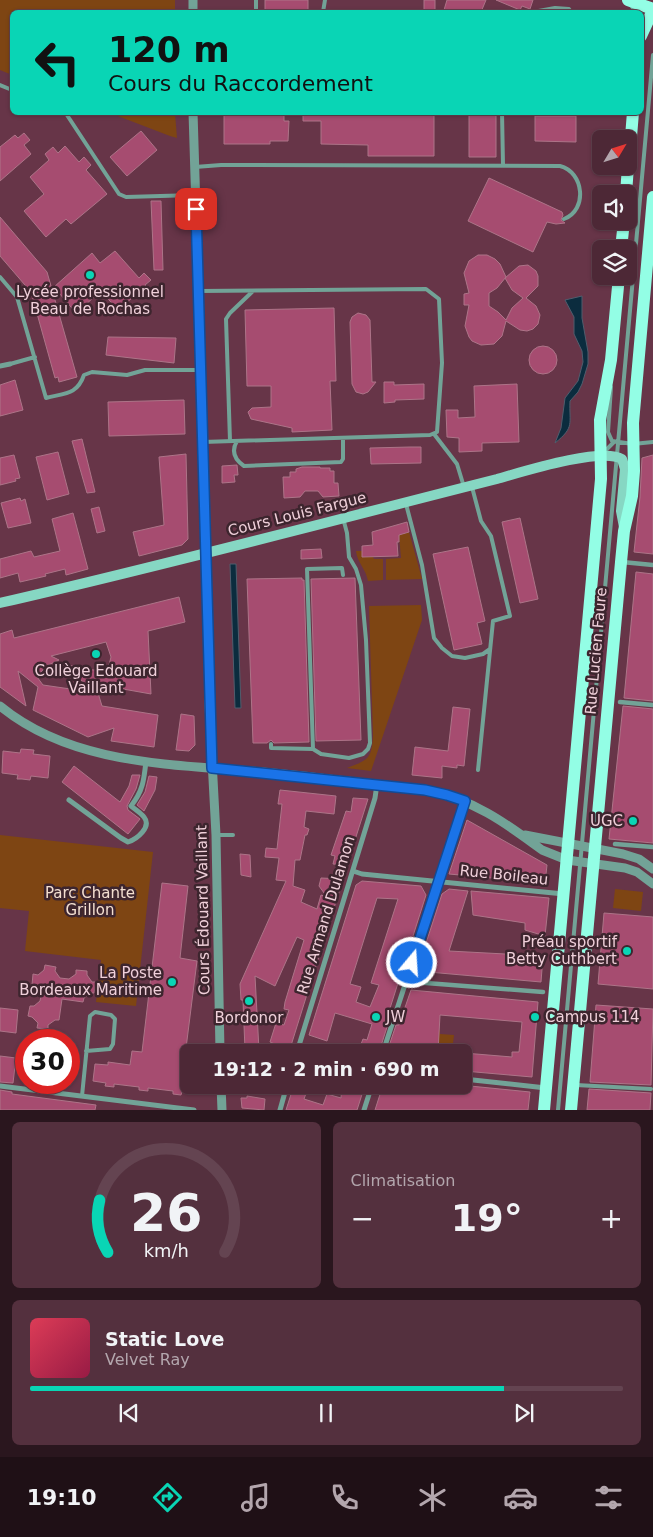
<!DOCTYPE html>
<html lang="fr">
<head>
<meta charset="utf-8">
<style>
	body { margin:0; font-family:"DejaVu Sans",sans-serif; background:#54303e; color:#f1f3f6; height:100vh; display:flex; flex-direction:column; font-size:19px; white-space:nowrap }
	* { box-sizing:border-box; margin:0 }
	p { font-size:16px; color:#b3a6ad }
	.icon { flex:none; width:28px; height:28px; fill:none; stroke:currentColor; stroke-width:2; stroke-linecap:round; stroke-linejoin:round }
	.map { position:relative; height:1110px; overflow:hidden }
	.sheet { display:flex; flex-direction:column; gap:12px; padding:12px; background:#2a161e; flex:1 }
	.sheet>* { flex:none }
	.guide { position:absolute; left:10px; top:10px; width:634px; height:105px; border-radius:8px; box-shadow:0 1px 4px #0004,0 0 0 1px #644451; background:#09d5b5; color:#111; overflow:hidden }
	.needle { width:32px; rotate:52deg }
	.fabs { position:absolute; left:592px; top:130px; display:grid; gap:10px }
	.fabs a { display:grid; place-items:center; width:45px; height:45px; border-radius:8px; background:#4d2836; box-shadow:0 1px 4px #0004,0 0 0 1px #644451; font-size:25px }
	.speed { position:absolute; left:15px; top:1029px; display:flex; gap:10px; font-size:25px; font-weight:700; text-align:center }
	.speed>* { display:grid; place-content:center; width:65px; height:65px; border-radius:50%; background:#4d2836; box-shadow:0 1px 4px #0004,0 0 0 1px #644451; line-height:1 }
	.speed .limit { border:8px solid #d22; background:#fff; color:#111 }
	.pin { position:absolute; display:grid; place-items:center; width:42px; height:42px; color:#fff; margin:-21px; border-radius:10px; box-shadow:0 2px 8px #0006 }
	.me { position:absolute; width:55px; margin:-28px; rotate:18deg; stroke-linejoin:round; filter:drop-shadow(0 0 4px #0008) }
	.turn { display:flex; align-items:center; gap:18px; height:105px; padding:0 15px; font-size:22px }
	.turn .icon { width:65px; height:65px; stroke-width:2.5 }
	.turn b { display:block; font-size:35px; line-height:42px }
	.big { font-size:38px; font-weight:800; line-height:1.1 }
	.sheet .tile { flex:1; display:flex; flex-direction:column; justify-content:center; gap:8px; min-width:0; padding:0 18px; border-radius:8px; background:#54303e }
	.sheet .dial { align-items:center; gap:0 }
	.dial svg { height:130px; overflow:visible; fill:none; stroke:#644451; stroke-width:7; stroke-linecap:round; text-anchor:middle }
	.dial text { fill:#f1f3f6; stroke:none }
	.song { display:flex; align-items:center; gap:15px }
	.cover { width:60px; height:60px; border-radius:8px; background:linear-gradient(135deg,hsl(350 70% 55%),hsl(340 70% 35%)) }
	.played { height:5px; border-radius:2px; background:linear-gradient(90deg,#09d5b5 80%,#644451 80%) }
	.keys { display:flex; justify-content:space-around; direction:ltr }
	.heat { display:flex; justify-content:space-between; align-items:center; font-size:28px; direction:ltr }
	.sheet .tiles { flex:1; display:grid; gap:12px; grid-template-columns:1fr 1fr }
	.tile:last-child { grid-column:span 2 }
	.trip { position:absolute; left:180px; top:1044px; width:292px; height:50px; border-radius:8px; background:#4d2836; box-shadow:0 1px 4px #0004,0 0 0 1px #644451; font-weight:800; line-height:50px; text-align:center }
	.tabs { display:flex; height:80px; justify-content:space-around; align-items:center; background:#1f1016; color:#b3a6ad }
	.tabs .icon { width:35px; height:35px }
	.tabs .current { color:#09d5b5 }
	.tabs b { font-size:22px; color:#f1f3f6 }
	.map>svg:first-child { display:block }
</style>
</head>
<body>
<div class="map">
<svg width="653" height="1110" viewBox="0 0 653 1110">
	<rect width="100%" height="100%" fill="#673548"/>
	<path fill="#7e4513" d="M0,0H175V12H12V75L0,70Z
		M110,113H175L177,138L170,136Z
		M409,532L422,579L386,580V559L401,558L399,535Z
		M356,551H362L363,557H373L374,559H383V580L368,581C366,569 357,562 356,551Z
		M421,605L422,620L371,771L347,768C368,760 372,759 373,735L369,606Z
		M0,835L153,852L136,1006L96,1002L101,960L25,951L29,911L0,908Z
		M615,889L643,892L641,911L613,908Z
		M399,1025L440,1030V1034L454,1035L452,1052H390Z"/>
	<path fill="#0b2c3e" stroke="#505d6d" d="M582,296V318L588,352V364L582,384L578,392L570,401C569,424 575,427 555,443L561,428L565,398L578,381L583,362L582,351L574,334V317L565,300Z
		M230,564H236L241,708H235Z"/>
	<path fill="#a64c70" stroke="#ad7488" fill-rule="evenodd" d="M265,0H308V12H265Z
		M424,0H435V12H424Z
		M447,0H486L481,12H451L444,10Z
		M496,0H533L530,9L522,6L520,10Z
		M224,112H284V121H289L288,141H270V144H224Z
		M303,112H434V156H368V145L321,144V121H303Z
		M469,112H496V157H469Z
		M535,116H576V142L535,141Z
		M141,131L157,150L127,176L110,157Z
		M24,133L30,140L24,145L31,154L0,181V147L15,135L18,138Z
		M65,146L79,162L84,157L91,165L86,170L107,194L71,224L66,219L46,237L24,211L44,194L30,177L49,160L45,154L53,147L58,153Z
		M489,178L562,212L563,215L561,220L565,223L556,224L547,222L533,252L468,221Z
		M151,201H161L163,270H154Z
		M0,217L47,272L77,377L59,382L58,377L55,378L31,292L0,256Z
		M115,251L139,278L144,273L151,280L145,285L146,286L118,310L101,291L76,313L54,287L92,253L100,263Z
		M478,255H487L495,259L500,264L506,277L497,288L489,293V306L498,312L506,320L512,308L523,298L512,290L505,278L519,266L528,265L536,271L538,276V286L526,298L536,306L540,315L538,324L533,329L527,331L520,330L506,321L502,336L494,344L481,345L472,341L469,337L465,326L469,305H464V294L469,293L464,273L469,261Z
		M334,308L336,381H330L332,430L292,432V428L251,419L248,412L252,408L271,407V386H247L245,310Z
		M358,313L366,315L370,320L372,382H376L368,392L363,394L356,392L352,384L350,322L352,317Z
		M108,337L176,338L174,363L106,355Z
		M529 360a14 14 0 1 1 28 0a14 14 0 1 1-28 0Z
		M15,380L23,410L0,416V385Z
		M384,382H394V385L424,384V399L395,400V402L384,403Z
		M517,384L519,442L482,443V451L459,452V438L447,437L446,410H458V418L475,417L474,386Z
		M184,400L185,434L109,436L108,402Z
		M82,439L95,492L87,493L72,441Z
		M410,447H421V463L371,464L370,448Z
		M58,452L69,494L47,500L36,457Z
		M186,454L188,539L182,545L139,556L133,532L164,525L159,457Z
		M14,455L20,478L15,479L16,481L0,485V458Z
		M653,455V554L634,552L640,497L642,458Z
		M237,465L238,475H234L235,482L222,483V466Z
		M302,467H320V468H330V471H334V483H338L339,496L323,497L318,491H305L300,497L284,498L283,477H290V472H296V469Z
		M20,498L21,501L25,499L31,523L8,528L1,503Z
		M99,507L105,531L97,533L91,509Z
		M73,513L88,569L66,575L65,569L45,574L46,576L20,582L18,573L0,578V559L31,551L34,557L60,551L52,519Z
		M520,518L538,599L520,603L502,522Z
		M407,522L409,532L399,535V542H397L398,556L362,557V546L373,545L372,532Z
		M468,547L485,621L477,623L482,644L454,650L433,554Z
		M321,549L322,558L301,559V550Z
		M636,572L653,574V701L624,698Z
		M302,578V580H304L309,742L274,743L271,740L267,743H253L247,579Z
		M355,578L361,740L316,741L311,579Z
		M179,597L185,622L148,631L151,694L95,684L97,691L55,663L56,662L84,669L94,670L104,668L109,665L111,657L106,642L51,656L59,660L46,666L37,677L43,685L98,693L102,706L158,715L154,747L111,741L114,728L88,737L33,710L38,687L18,671L26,706L0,687V634L12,630L14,638Z
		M623,706L653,709V843L609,839Z
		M453,707L470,709L464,766L457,765V768L442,766V778L412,775L415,747L448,751Z
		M181,714L194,716L195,745L189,751L176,750Z
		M21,749L34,750L33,754L50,756L48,778L31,776L30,780L22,779H17L18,775L2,773L3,751L20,753Z
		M74,766L120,802L129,786L132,775H140L136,789L127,806L128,810L140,819L128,834L62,782Z
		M149,776L157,777L155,790L144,811L137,805L145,792Z
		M280,790L336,796L334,814L306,811L304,827L309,829L307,835H305L300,860H295L293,886L305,890L301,902L317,909L321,895L327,897L319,886L321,878L343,879L289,1052H272L275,1044L270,1042L276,1023L284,1025L289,1010L284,1009L285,1002L304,940L297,937L275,986L255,976L259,1050H245L243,1000H241L240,984L286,881L276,880L279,858L265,857L266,848L277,849L282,804H278Z
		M353,798L368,799L347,865L333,864L335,856L331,855L346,811L351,812Z
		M467,820L547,865L545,883L449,874Z
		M240,854L250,855L251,877L241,875Z
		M362,881L421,886L426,895L385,1024H388L379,1052H358L363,1039L367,1040L372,1024L335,1013L327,1041L309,1035L356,885ZM377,898L398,899L371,983L379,985L370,1007L356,1002L361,987L350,984Z
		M162,883L188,886L180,958L197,961L183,1072L184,1075L189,1076V1085H195L194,1094L182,1092L181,1095L173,1094V1091L148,1088V1091L139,1090V1087L114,1084V1087L105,1086L106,1083L93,1081L95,1064L108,1065V1062L130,1065L132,1051L142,1052Z
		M449,889L468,891L449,951L543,956L541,982L417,971L442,894Z
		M471,891L549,898L545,936L525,930V923L473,915Z
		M604,913L653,917V989L598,984Z
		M45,965L56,967L55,971L60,978L69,979L76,974V970L87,971V975L92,982H96L94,993H90L84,998L83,1002L62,999L59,1020H55L48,1025V1029L37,1028L38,1023L32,1017L28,1016L30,1006H34L40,1001L42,992L36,986L32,985L33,974L38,975L44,970Z
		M411,990L538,1002L532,1077L464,1071V1053L512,1057V1052H519L522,1022L440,1015L438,1052H387L396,1025H399Z
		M596,1005L653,1009L651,1085L590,1082Z
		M0,1008L18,1010L16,1033L0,1031Z
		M0,1056L16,1058L13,1083L0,1082Z
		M294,1085L308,1088L304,1099L323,1105L327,1094L341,1098L342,1085H365L357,1110H286Z
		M383,1085H460L530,1092L528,1110H375Z
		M589,1089L651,1093L650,1110H587Z
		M0,1090L12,1092V1094L96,1105L95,1110H0Z
		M247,1096L265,1099L264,1110L242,1108L241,1098H247Z"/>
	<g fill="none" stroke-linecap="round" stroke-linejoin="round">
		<path stroke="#72a397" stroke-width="4" d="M256,0V12
			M323,12L325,0
			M533,12L555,8L569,9L571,12
			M0,85L12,90
			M65,112L119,194L126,197L195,195
			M502,112L503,165
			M195,167L221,165L560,166C584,172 588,210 564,219
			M0,277L17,297L46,398C65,393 77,395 84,375L92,372L127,375L145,370H200
			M200,291L426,289L439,299L442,363L437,432L430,435L203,442
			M10,364L35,357
			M611,387L608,432L612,441L633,444L653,442
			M434,434L457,464L464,487
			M230,441L226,319L230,313L252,292
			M237,441C231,451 234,459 244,466L341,462L343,459V438
			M603,453L614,442
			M472,487L481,521L491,536L510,616L493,621L478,770
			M406,504L422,565L434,638L442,648L452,656L465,658L483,654L490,649
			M271,744V748L313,749L321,754L349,758L363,754L368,749L370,743L366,640L361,585L356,569L349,557L347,533L343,518
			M313,749L307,569L342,568L343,575
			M216,835H233
			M576,1085L651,1089
			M82,1096L90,1016L95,1012L111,1015L115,1019L113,1044L110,1049L86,1051
			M558,1110L653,55"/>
		<path stroke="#72a397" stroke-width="4.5" d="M622,562L653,565
			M620,702L653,705
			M615,844L653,847
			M407,980L413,982L543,992"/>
		<path stroke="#72a397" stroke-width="5" d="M631,4L636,12
			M0,366L10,364
			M69,800L121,838L128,842C137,839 152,827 144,817C141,813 135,809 131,806C143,791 144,780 146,761
			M353,871L362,874L564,894
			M297,1052L375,798L377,784
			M383,1052L465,801
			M464,1079L546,1088
			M0,1086L194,1110
			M280,1110L287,1085
			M364,1110L372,1085"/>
		<path stroke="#72a397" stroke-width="9" d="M193,12V0
			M193,112L207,565L209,704L216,835L220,1052
			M0,706C73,766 174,764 263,772C317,777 371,784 425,790C471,798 506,823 542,850L567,860L625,868L637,872L653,884
			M525,835L623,854L639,859L653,869
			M221,1085L222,1110"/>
		<path stroke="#86d7c3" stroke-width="10" d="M0,603C166,565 331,521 497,479C522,472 601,447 622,459L625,469L621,511L624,527"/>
		<path stroke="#93fee5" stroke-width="12" d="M628,0L653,9
			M641,36L653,10
			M629,162L633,112
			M626,194L628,166
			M621,249L624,221
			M544,1110L601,479L600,420L611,360L619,276
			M571,1110L621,562L624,531L632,496L634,471L633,423L653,197"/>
	</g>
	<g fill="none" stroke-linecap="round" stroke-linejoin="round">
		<g stroke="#114b97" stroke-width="12">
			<path id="route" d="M196,209L212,768L425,790L447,795L465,801L412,963"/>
		</g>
		<use href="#route" stroke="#1a73e8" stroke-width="9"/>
	</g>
	<g fill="#09d5b5" stroke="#3d252e" stroke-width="2">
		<circle cx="90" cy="275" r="5"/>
		<circle cx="96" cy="654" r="5"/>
		<circle cx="633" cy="821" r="5"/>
		<circle cx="627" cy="951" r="5"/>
		<circle cx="172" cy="982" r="5"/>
		<circle cx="249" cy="1001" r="5"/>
		<circle cx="376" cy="1017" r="5"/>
		<circle cx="535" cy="1017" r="5"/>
	</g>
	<g text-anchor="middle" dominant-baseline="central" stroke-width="5" stroke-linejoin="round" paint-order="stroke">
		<g font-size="15" fill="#f0d0da" stroke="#3d252e">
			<text x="90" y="292">Lycée professionnel<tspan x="90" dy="17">Beau de Rochas</tspan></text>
			<text x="96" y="671">Collège Edouard<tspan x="96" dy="17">Vaillant</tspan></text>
			<text x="623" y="821" text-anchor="end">UGC</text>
			<text x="617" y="942" text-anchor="end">Préau sportif<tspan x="617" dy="17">Betty Cuthbert</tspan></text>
			<text x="162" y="973" text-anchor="end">La Poste<tspan x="162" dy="17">Bordeaux Maritime</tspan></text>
			<text x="386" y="1017" text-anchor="start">JW</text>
			<text x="545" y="1017" text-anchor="start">Campus 114</text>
			<text x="249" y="1018">Bordonor</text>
		</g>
		<g font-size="15" fill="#f0d0da" stroke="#3d252e">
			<text transform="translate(297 514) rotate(-14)">Cours Louis Fargue</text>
			<text transform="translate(596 651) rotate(-85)">Rue Lucien Faure</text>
			<text transform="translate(504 875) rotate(6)">Rue Boileau</text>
			<text transform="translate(203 910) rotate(-91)">Cours Édouard Vaillant</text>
			<text transform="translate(326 915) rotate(-73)">Rue Armand Dulamon</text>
		</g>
		<g font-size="15" fill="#f4dfd0" stroke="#3d252e">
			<text x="90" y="893">Parc Chante<tspan x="90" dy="17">Grillon</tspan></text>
		</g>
	</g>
</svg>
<div class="fabs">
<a><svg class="needle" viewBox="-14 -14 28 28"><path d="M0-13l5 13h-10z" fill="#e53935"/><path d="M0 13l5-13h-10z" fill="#b3a6ad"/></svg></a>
<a><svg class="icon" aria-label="sound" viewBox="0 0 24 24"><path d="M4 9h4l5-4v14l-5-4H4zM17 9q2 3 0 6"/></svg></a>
<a><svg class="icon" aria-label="layers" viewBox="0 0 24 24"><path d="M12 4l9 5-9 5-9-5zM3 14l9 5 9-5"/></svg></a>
</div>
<div class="speed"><div class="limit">30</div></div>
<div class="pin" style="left:196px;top:209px;background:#d93025"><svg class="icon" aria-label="arrive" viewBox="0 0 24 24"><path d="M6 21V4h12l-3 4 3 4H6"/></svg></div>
<svg class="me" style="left:412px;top:963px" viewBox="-20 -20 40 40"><circle r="17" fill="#1a73e8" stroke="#fff" stroke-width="3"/><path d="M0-11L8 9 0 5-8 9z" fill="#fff"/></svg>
<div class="trip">19:12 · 2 min · 690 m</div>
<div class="guide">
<div class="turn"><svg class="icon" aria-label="left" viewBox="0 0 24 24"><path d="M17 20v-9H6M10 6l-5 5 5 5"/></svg><div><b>120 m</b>Cours du Raccordement</div></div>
</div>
</div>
<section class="sheet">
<div class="tiles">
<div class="tile dial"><svg viewBox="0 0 100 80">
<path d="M14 69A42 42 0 1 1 86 69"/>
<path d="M14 69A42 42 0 0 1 9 37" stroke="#09d5b5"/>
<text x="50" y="56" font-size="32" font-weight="700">26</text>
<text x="50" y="72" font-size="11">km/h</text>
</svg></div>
<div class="tile"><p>Climatisation</p>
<div class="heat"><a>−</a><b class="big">19°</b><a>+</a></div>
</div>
<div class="tile">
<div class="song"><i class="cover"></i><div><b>Static Love</b><p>Velvet Ray</p></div></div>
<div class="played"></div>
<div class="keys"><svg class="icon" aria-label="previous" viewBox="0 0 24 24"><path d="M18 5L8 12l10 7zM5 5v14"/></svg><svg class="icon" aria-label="pause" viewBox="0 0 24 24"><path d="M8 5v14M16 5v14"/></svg><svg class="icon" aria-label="next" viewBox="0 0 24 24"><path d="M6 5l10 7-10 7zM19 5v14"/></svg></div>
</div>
</div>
</section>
<nav class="tabs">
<b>19:10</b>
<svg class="icon current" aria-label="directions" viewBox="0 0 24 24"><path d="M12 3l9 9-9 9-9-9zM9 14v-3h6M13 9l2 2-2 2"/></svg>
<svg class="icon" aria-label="music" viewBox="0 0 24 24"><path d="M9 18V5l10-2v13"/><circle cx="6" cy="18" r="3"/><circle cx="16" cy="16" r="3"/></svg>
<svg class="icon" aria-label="phone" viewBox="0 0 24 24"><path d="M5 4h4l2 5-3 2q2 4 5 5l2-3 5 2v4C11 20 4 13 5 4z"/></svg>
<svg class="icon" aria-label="climate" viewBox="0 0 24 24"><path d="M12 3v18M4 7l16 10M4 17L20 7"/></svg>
<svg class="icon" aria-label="car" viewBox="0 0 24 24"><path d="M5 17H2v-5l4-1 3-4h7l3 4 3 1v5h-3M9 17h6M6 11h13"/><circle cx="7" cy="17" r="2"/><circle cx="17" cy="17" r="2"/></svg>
<svg class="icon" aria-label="filters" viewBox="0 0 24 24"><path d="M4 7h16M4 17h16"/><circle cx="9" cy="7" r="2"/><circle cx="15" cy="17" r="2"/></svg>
</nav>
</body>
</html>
